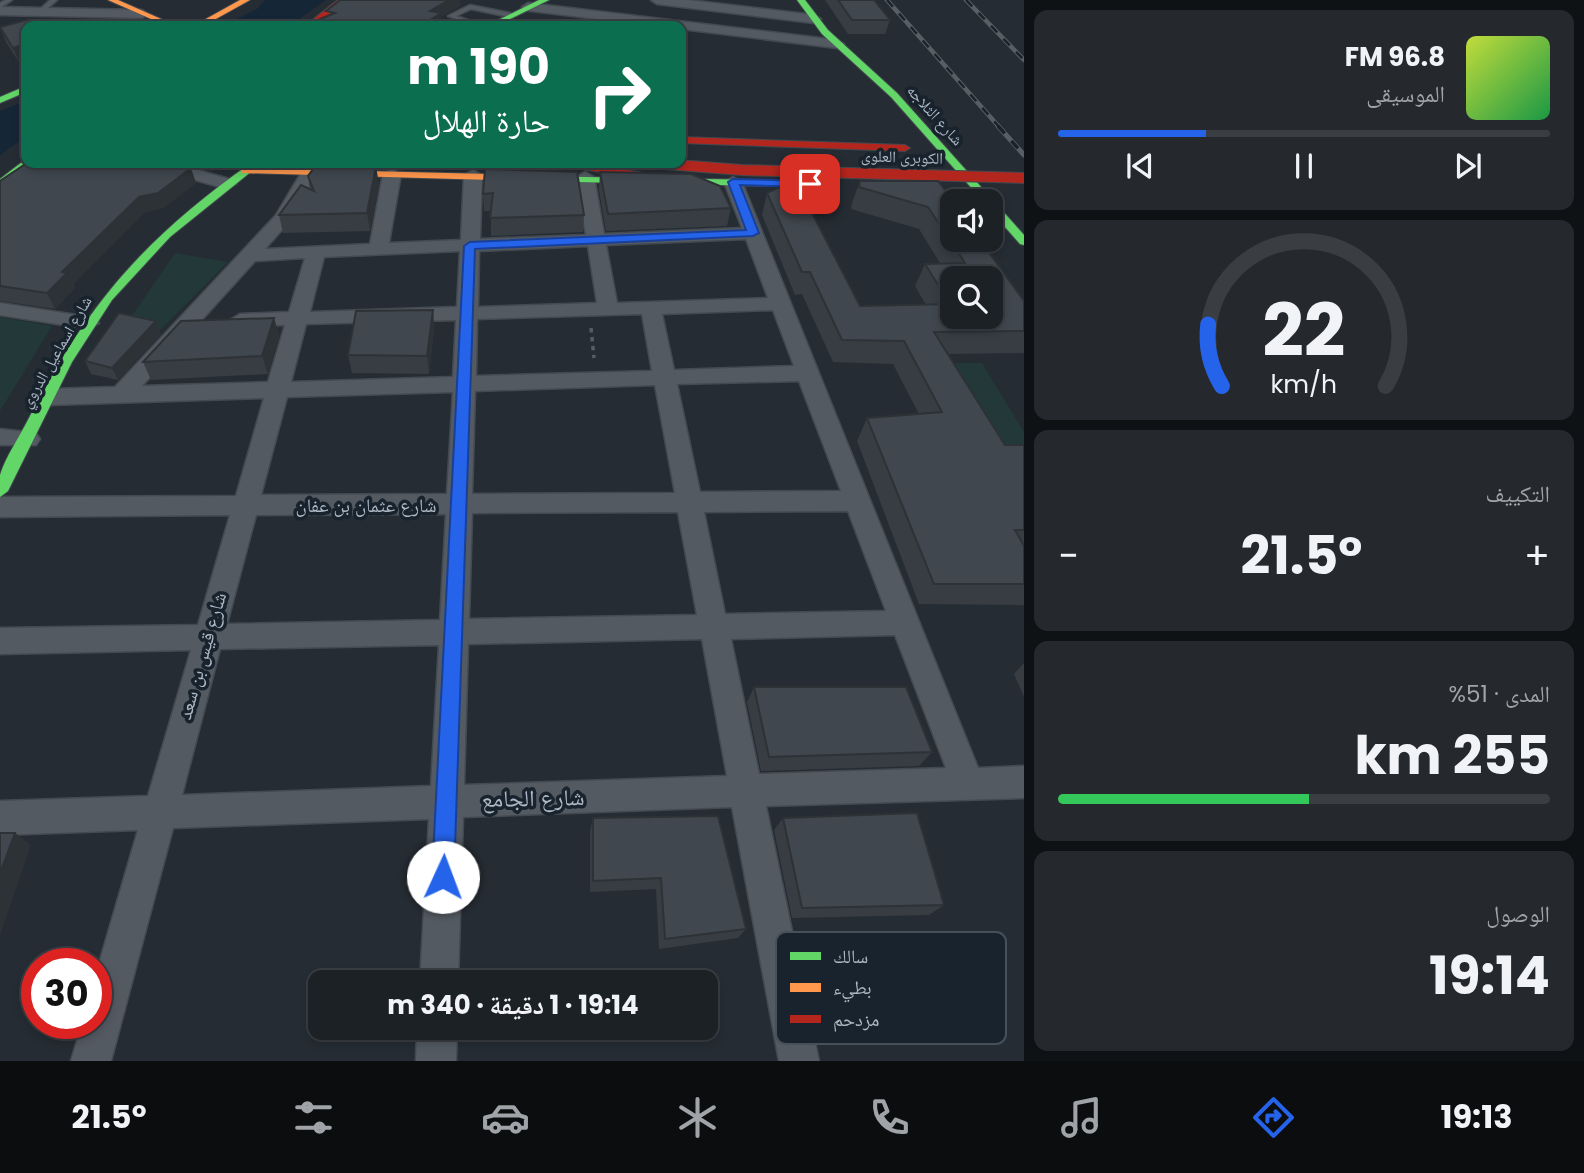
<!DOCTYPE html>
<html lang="ar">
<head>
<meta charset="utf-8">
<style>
	body { margin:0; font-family:Poppins,"Noto Naskh Arabic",sans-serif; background:#25292e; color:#f1f3f6; direction:rtl; height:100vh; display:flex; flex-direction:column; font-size:26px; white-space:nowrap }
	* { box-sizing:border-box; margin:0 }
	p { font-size:23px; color:#a0a3a7 }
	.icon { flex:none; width:38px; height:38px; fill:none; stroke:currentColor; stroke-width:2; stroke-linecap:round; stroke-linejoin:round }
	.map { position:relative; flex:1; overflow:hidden; direction:ltr }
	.side { display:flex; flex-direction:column; gap:10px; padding:10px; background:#0f1215; width:560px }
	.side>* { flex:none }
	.banner { position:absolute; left:21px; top:21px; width:665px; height:147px; border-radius:14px; box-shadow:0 4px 10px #0003,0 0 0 2px #3a3e43; direction:rtl; background:#0b6e4f; color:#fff; overflow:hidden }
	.tools { position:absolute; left:940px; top:189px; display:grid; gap:14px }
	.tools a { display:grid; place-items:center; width:63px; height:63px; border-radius:14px; background:#1c2126; box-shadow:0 4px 10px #0003,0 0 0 2px #3a3e43; font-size:35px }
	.speed { position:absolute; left:21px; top:948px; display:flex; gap:14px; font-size:35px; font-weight:700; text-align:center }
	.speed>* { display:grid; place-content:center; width:91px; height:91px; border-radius:50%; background:#1c2126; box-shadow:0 4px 10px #0003,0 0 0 2px #3a3e43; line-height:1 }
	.speed .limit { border:10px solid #d22; background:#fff; color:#111 }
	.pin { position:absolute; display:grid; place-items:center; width:60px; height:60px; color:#fff; margin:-30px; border-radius:14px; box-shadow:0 4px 10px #0006 }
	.me { position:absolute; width:77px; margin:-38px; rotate:2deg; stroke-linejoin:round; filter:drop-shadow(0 0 5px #0008) }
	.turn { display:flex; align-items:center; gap:24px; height:147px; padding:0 21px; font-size:32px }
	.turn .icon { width:91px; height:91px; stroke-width:2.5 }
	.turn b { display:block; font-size:49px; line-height:60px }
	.big { font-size:52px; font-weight:700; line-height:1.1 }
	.side .widget { flex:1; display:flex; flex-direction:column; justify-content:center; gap:10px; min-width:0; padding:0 24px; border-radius:14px; background:#25292e }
	.side .dial { align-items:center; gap:0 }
	.dial svg { height:182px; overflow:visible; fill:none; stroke:#3a3e43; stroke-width:7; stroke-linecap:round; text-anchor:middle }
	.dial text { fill:#f1f3f6; stroke:none }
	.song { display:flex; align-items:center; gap:21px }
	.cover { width:84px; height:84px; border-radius:10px; background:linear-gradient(135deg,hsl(70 70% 55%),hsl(140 70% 35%)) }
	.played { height:7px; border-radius:4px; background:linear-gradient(90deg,#2563eb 30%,#3a3e43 30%) }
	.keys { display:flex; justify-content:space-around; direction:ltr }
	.heat { display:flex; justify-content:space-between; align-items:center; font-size:38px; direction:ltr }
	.charge { height:10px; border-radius:5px; background:linear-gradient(90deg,#34c759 51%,#3a3e43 0) }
	.trip { position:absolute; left:308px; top:970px; width:410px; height:70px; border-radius:14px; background:#1c2126; box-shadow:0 4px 10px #0003,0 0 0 2px #3a3e43; font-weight:700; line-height:70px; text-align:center; direction:rtl }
	.menu { display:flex; height:112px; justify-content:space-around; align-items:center; background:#0b0d0f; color:#a0a3a7 }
	.menu .icon { width:49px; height:49px }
	.menu .current { color:#2563eb }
	.menu b { font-size:32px; color:#f1f3f6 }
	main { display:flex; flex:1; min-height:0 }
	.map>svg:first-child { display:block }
</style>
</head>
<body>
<main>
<section class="side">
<div class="widget">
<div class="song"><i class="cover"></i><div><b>96.8 FM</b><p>الموسيقى</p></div></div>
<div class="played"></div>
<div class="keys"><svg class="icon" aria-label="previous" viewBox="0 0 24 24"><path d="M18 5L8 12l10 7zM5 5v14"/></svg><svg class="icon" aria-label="pause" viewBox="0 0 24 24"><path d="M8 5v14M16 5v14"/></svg><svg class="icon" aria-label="next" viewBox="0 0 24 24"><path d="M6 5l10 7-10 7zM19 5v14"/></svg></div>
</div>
<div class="widget dial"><svg viewBox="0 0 100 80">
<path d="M14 69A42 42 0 1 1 86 69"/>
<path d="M14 69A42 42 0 0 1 8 42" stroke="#2563eb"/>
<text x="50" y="56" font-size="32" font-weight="700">22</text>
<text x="50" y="72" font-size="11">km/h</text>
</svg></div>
<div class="widget"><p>التكييف</p>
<div class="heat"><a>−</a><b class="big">21.5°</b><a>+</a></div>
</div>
<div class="widget"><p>المدى · 51%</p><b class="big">255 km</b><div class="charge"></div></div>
<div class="widget"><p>الوصول</p><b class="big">19:14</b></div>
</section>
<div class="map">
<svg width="1024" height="1061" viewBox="0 0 1024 1061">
	<rect width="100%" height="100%" fill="#252c33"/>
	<path fill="#223839" d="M175,253L228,262L157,333L125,326Z
		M0,317L52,326L0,411Z
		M944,363H982L1024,432V448L992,449Z"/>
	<path fill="#152636" d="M265,0H326L289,26H223L257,9Z
		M26,101V136L0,155V111Z"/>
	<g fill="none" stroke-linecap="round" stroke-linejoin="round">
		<g stroke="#424950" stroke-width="3">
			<path id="lane" d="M5,0H12L0,8V3Z
				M50,0H57L41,14H37V12Z
				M470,5L510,13L513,15L510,17L471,9L456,16L486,26H477L448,16Z"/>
		</g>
		<g stroke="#424950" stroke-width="3">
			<path id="street" d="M651,0H688L814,15L821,19L814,23L657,4Z
				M528,3L837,40L844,44L837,48L681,29V26H656L523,10L522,7Z
				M0,7L142,10L148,14L142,18L0,15Z
				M148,163H173L233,180L236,184L227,189L150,167Z
				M310,167L319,172L289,222L265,249L370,244L383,174L392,169L401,174L389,243L461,240L464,175L473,170L482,175L480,239L586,235L576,177L585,172L594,177L604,234L742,228L724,182L733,177L742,182L978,768L1024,766V798L766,806L819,1061H779L732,807L463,817L458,982H420L429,819L173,828L111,1061H71L82,1024H96V974L138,830L0,835V801L148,796L191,650L0,654V628L198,625L230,515L0,517V497L236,496L264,398L50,405L42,402L39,397L42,392L50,389L115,387L276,215L304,168ZM746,239L768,298L617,303L606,245ZM588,246L597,303L478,307L479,251ZM460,251L457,307L310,312L324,257ZM305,258L289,312L240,314L230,320L240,326L285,325L268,382L142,386L255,261ZM773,310L794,366L674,370L662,314ZM642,314L652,371L476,376L477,319ZM456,320L453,377L291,382L306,324ZM799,381L841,491L700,492L677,384ZM655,385L675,493L472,494L475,391ZM453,392L447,494L261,495L287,397ZM848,511L886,611L725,614L704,512ZM678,512L697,615L469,619L472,513ZM446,514L440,620L227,624L256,515ZM895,635L946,768L759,774L731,639ZM702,639L727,776L464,785L468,644ZM439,645L431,786L182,795L220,649Z
				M0,303L89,317L99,323L89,329L0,315Z
				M0,429L36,433L40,439L36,445H0Z
				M417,1027H457L456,1061H416Z"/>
		</g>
		<g stroke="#424950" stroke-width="2">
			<path id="fast" d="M539,0H549L496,26H486Z
				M797,0H805L828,30L897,93L1024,235V245L1020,244L990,210V201H983L891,97L822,34Z
				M26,86V92L0,103V97Z
				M26,159L30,164L0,187V179Z
				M251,163H262L170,237L112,300L72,362L8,491L0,497C0,490 0,482 0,475C6,456 20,436 29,418C87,304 146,237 251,163Z
				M526,176L769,180L774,183L769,186L530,181L526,180Z"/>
		</g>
		<g stroke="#424950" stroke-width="2">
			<path id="slow" d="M108,0H118L177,26H167Z
				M240,0H250L214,20L223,26H214L204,20Z
				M245,168L530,175L535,178L530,181L241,173V169Z"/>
		</g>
		<g stroke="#424950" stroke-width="2">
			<path id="jam" d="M338,0H347L314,26H305Z
				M681,137L905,145L910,148L905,151L681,143Z
				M559,163H581L662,176L667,179L662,182L564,166Z"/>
		</g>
		<path stroke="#565e63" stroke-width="3.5" stroke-dasharray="4.5 4.5" stroke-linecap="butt" d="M591,328L594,358"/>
		<use href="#lane" fill="#545a62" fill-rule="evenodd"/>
		<use href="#street" fill="#545a62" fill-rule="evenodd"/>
		<use href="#fast" fill="#63d668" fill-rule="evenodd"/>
		<use href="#slow" fill="#ff974d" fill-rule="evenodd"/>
		<use href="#jam" fill="#b3261e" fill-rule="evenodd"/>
		<g stroke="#585f64" stroke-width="4.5">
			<path id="rail-far1" d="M887,0L1000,128
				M966,0L1024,60"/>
		</g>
		<g stroke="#585f64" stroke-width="5">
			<path id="rail" d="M998,126L1024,155"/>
		</g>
		<use href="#rail-far1" stroke="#18232d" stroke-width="2.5" stroke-dasharray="9" stroke-linecap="butt"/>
		<use href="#rail" stroke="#18232d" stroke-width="3.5" stroke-dasharray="10" stroke-linecap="butt"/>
		<g stroke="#424950" stroke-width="12" stroke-linecap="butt">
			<path id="jam-bridge" d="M652,163L742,170L1024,178"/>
		</g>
		<use href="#jam-bridge" stroke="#b3261e" stroke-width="10"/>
	</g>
	<path fill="#373d43" d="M825,0H874L890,20L885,34H848Z
		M30,19L20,64L6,42L0,28Z
		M182,163H223L212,171Z
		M338,163H386L385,164Z
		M485,169L584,215L583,232L491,236V211H484L483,194Z
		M600,172L731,208L727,226L606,231L599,190Z
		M308,176L379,184L370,231L283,233L279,215L310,190Z
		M0,181L196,183L163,208L145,212L73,284L75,288L55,309L0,301Z
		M860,181H938L1024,301V353L948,354L1005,445H1024V605L919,604L857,441L867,418L919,414L893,364L833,362L802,294L795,295L762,215L767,193L860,306L926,305L915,286L925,264L940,263L919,229L851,209L852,203Z
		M433,310L434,328L429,374L352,373L348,355Z
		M274,318L279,336L268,374L151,380L143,362Z
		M156,321L161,334L118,380L91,374L85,361Z
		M1024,663V697L1014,674Z
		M754,687L932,752L919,766L761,771L747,702Z
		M593,818L746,929L738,938L659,949L656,889L590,892V831Z
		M783,818L944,905L929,915L792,918L774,830Z"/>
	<path fill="#2d3237" d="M449,0H460L461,6L441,17L442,26H421L430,11Z
		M26,44V62L20,64L13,48Z
		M209,163H223L212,171Z
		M376,166L379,184L370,231L367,213Z
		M191,168L196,183L163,208L145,212L73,284L75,288L55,309L47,293L62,272L139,197Z
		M433,310L434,328L429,374L427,356Z
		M274,318L279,336L268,374L262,356Z
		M156,321L161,334L118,380L112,368Z
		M15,833L31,845L0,935V873Z"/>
	<path fill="#40474e" stroke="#2d3237" stroke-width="2" fill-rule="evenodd" d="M340,0H449L430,11L441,13L421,26H303L335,13L326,11Z
		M838,0H874L890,20H852Z
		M30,19L39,26H26V44L13,48L0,27Z
		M27,163H173L191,168L158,193L139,197L62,272L67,273L47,293L0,286V181Z
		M316,165L376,166L367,213L279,215L301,185L314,191L308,176Z
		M485,169L577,172L584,215L490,218L493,193L483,194Z
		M600,172L691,174L720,186L731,208L608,214Z
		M795,180L860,306L950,304L925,264L965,263L928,207L859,187L860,181H938L953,201L952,240H980L1024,301V331L934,332L1005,445H1024V530H1015L1024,546V584H934L867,418L942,412L904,341L842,340L810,272H802L767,193ZM952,278H990V317H952Z
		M433,310L427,356L348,355L356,311Z
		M119,313L156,321L112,368L85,361Z
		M274,318L262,356L143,362L181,321Z
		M754,687H906L932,752L769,757Z
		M917,813L944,905L802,908L783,818Z
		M718,816L746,929L665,939L661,878L593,881V818Z
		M0,833H15L0,873Z"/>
	<path fill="#2563eb" stroke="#184099" stroke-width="2" d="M733,179L810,181L815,184L810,187L740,185L759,233L753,236L475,249L454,877L450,885L443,888L435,885L432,877L464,246L470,242L746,230L728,182Z"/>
	<g text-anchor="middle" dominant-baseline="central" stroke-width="7" stroke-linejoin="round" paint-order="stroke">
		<g font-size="16" fill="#adb9c6" stroke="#18232d">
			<text transform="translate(935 115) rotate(48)">شارع الثلاجه</text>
			<text transform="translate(902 157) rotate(2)">الكوبرى العلوى</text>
			<text transform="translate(56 352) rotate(-60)">شارع اسماعيل الدروي</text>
		</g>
		<g font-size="19" fill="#adb9c6" stroke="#18232d">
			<text x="366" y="505">شارع عثمان بن عفان</text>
			<text transform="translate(202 656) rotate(-74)">شارع قيس بن سعد</text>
		</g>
		<g font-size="23" fill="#adb9c6" stroke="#18232d">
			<text transform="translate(533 798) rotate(-1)">شارع الجامع</text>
		</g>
	</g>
	<rect x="776" y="932" width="230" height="112" rx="10" fill="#18232d" stroke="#45505b" stroke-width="2"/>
	<rect x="790" y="952" width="31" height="8" fill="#63d668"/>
	<rect x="790" y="983" width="31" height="9" fill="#ff974d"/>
	<rect x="790" y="1015" width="31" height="8" fill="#b3261e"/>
	<g font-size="19" fill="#adb9c6">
		<text x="833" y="963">سالك</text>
		<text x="833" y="994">بطيء</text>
		<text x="833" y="1026">مزدحم</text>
	</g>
</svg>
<div class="tools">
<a><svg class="icon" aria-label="sound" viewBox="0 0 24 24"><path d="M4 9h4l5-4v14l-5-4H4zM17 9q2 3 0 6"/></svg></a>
<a><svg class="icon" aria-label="search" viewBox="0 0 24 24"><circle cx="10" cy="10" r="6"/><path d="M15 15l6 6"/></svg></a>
</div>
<div class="speed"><div class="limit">30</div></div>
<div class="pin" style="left:810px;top:184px;background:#d93025"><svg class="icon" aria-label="arrive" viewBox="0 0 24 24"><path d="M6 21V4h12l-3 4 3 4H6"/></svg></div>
<svg class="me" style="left:443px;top:877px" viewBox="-20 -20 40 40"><circle r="19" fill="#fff"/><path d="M0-13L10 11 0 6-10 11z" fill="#2563eb"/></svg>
<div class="trip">19:14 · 1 دقيقة · 340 m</div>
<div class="banner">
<div class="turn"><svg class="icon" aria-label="right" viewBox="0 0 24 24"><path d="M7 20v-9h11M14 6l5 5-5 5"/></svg><div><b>190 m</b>حارة الهلال</div></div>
</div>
</div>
</main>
<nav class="menu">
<b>19:13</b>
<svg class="icon current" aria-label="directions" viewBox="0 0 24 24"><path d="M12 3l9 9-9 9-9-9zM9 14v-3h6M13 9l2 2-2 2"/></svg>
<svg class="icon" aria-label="music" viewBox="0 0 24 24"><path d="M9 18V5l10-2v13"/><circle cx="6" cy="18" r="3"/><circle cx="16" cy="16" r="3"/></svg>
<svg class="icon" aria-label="phone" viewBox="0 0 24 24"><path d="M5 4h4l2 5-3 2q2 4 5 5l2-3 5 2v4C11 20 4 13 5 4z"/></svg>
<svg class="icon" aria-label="climate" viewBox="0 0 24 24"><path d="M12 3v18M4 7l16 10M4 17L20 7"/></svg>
<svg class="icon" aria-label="car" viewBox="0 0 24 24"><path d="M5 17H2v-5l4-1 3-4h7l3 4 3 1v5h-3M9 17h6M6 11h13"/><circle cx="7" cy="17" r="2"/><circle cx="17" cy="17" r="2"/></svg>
<svg class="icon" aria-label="filters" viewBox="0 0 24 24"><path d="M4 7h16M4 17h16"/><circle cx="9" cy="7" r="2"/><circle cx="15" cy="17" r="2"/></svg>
<b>21.5°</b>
</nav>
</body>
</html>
